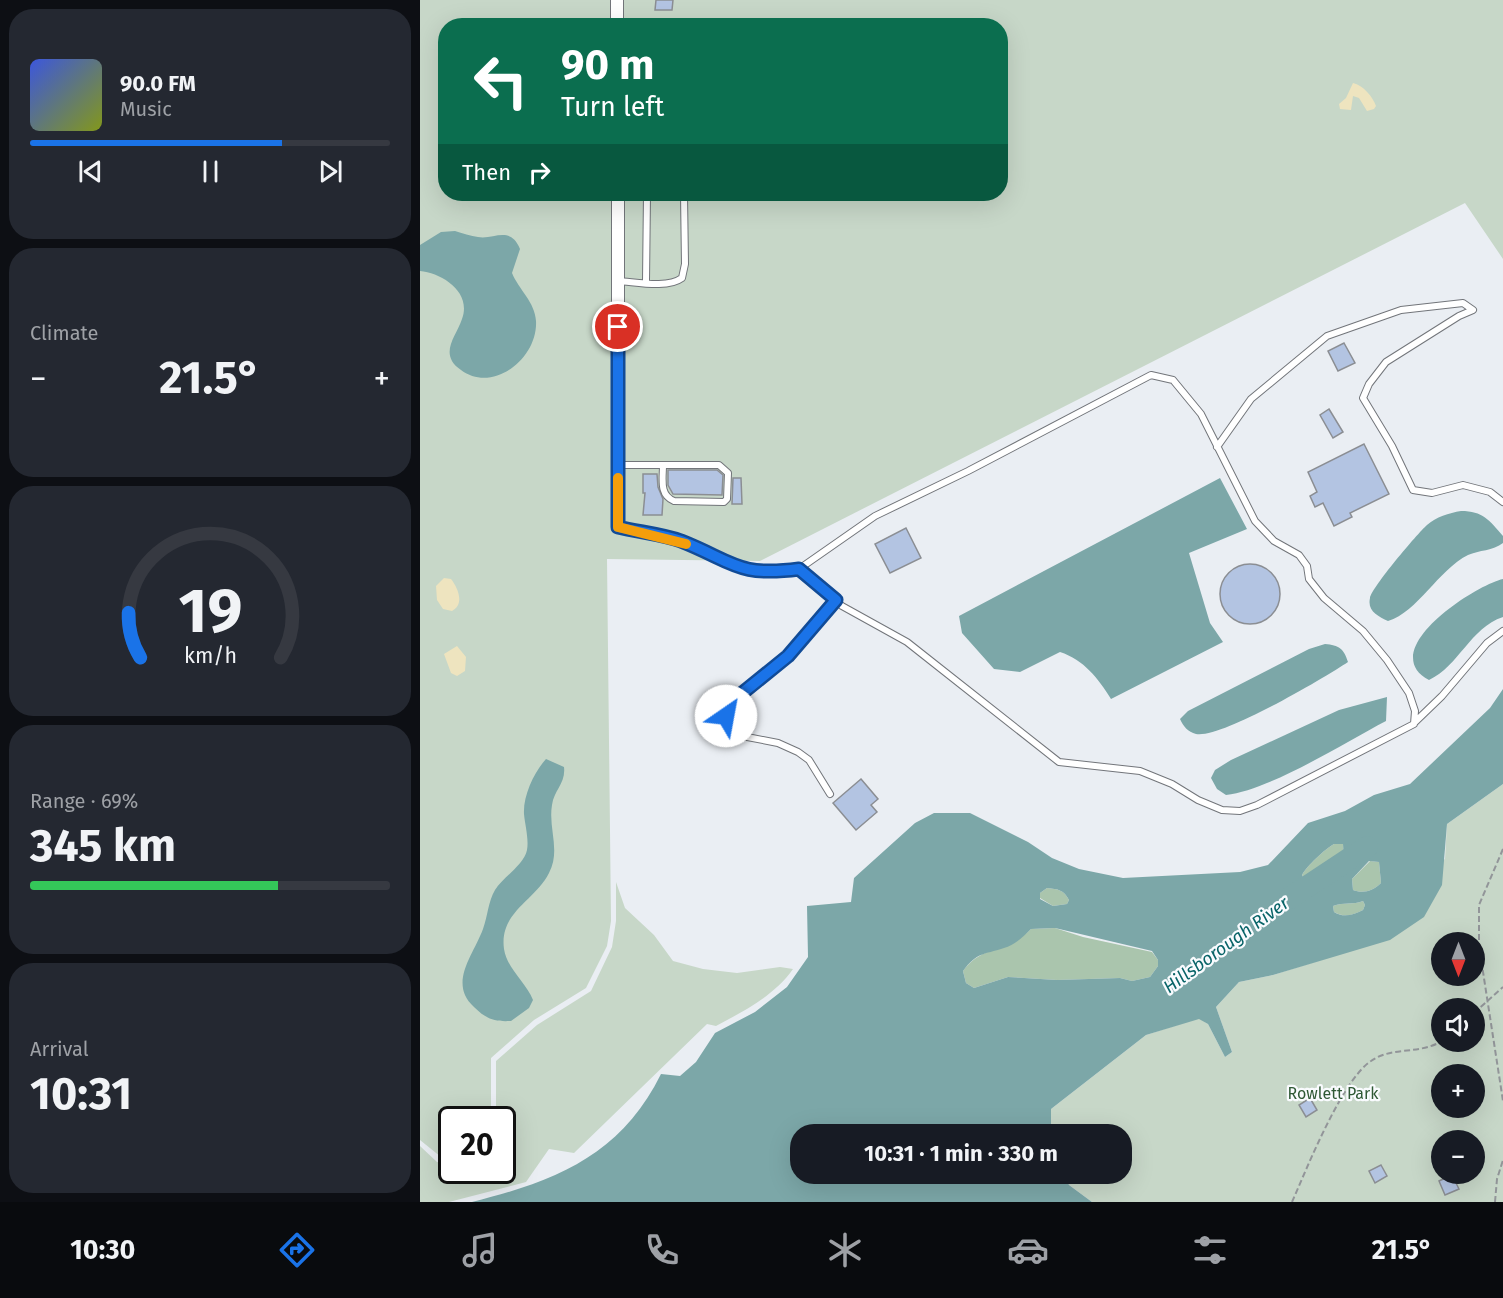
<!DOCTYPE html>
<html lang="en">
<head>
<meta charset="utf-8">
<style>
	body { margin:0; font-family:"Fira Sans",sans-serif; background:#242831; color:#f1f3f6; height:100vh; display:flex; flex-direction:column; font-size:22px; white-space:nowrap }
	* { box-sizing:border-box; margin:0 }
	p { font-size:20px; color:#9ea1a6 }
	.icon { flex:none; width:33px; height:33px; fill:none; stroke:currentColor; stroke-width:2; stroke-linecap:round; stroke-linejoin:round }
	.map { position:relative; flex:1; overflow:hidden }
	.sheet { display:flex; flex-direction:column; gap:9px; padding:9px; background:#0d0f14; width:420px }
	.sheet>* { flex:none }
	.guide { position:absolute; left:18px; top:18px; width:570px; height:183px; border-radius:24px; box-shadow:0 6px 24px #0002; background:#0b6e4f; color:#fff; overflow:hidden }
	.needle { width:39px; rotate:180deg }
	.tools { position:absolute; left:1011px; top:932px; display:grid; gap:12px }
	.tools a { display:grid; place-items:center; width:54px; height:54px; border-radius:50%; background:#171b24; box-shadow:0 6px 24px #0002; font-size:30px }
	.speed { position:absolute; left:18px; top:1106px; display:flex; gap:12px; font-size:30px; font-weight:700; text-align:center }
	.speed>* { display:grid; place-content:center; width:78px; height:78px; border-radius:50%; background:#171b24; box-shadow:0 6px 24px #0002; line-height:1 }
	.speed .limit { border:3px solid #111; border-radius:9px; background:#fff; color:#111 }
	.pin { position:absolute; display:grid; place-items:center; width:51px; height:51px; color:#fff; margin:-26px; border:3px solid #fff; border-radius:50%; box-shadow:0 2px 6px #0007 }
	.me { position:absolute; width:66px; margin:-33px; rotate:33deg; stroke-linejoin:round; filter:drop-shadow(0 0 4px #0008) }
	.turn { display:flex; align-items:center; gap:21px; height:126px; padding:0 24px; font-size:27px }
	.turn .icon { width:78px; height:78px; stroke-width:2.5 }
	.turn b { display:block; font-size:42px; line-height:51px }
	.then { display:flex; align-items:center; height:57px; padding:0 24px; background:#0003; gap:12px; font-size:22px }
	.big { font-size:45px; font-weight:700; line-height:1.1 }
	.sheet .tile { flex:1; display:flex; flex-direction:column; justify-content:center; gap:9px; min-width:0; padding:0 21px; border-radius:24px; background:#242831 }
	.sheet .dial { align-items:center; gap:0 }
	.dial svg { height:156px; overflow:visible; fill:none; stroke:#363941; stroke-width:7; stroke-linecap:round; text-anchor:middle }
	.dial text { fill:#f1f3f6; stroke:none }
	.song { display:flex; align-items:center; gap:18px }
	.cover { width:72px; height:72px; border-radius:9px; background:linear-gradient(135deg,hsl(230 70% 55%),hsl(70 70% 35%)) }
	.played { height:6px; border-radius:3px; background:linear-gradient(90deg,#1a73e8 70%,#363941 70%) }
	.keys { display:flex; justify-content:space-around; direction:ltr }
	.heat { display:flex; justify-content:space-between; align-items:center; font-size:33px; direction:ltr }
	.charge { height:9px; border-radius:4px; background:linear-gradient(90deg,#34c759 69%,#363941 0) }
	.trip { position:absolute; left:370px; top:1124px; width:342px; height:60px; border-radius:24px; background:#171b24; box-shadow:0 6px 24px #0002; font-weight:700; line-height:60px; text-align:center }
	.dock { display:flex; height:96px; justify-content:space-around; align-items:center; background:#090b0e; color:#9ea1a6 }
	.dock .icon { width:42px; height:42px }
	.dock .active { color:#1a73e8 }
	.dock b { font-size:27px; color:#f1f3f6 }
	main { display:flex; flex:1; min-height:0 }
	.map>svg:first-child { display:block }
</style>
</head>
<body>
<main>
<section class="sheet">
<div class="tile">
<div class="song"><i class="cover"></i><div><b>90.0 FM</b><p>Music</p></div></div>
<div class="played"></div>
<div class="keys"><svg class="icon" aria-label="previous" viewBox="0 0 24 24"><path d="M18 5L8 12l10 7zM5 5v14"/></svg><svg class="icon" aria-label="pause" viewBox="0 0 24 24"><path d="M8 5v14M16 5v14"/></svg><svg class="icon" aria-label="next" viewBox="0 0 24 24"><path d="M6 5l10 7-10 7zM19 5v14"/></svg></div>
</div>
<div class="tile"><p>Climate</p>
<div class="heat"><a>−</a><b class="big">21.5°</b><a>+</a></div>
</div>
<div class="tile dial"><svg viewBox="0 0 100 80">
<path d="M14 69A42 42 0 1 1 86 69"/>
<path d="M14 69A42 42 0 0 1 8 46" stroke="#1a73e8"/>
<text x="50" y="56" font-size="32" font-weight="700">19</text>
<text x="50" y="72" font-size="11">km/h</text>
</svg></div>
<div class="tile"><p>Range · 69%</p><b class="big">345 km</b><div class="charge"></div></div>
<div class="tile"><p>Arrival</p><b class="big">10:31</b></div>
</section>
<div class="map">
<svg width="1083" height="1202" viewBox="0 0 1083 1202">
	<rect width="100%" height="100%" fill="#eaeef3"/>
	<path fill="#c7d7c8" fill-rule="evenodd" d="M0,0H1083V259L1045,203L340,561L187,559L191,921L187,946L166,988L114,1020L71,1058V1119H32L31,1158L21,1157L0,1140ZM26,26H580V194H26Z
		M1083,784V1202H672L649,1185L643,1173H702V1134H631V1109L726,1035L779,1018L788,1024L805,1057L812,1052L796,1007L819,982L853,975L904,959L1025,859L1027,824ZM1022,942H1054V975H1022ZM1022,1008H1054V1041H1022ZM1022,1074H1054V1107H1022ZM1022,1140H1054V1173H1022Z
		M196,882L205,908L234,935L253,961L283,969L317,973L360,967L373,969C354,996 324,1011 296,1026L287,1024L154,1153L129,1149L106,1182L29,1202H0V1146L17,1162L31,1164L32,1170H82V1119H76V1061L117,1025L171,991L192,947L196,921Z"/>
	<path fill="#aac5ad" d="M914,844H923L924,862L907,878L885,881L882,875C886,867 906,848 914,844Z
		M950,861L959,862L961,883C953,891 943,894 933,890L932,879Z
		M627,888C638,889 644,890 649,900L647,904L633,906L620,898V893Z
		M943,901L945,905L943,910C934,915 924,918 914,912L913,906C924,902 933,905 943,901Z
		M635,928L663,937L732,952L738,960V966L730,977L712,981L700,978L637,980L588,977L554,988L546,983L543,971C563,944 586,954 611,929Z"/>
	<path fill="#eee4bf" d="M933,83C943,85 953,97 956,106L954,109L947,111L939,98L933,96L931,110L920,109L919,104L926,98Z
		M24,578L31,579C38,588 45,604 32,611L23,609L17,600L16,586Z
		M37,646L46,657L45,671L37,676L31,673L24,654Z"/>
	<path fill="#7ca7a8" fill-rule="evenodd" d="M35,231C42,233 51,236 58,237C74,240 90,225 100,249L92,273C99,290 115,302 116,321C118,358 73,394 41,370C18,354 36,337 42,319C52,292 22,273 0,271V245L21,232Z
		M800,478L827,529L769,553L790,623L803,642L691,699C678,678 664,660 640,652L600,672L574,669L542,633L539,616Z
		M1041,511C1063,511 1069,520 1083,536V543C1073,551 1059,550 1048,555C1018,570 998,612 968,621C958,616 947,611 950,598C952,587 997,534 1007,525C1016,517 1029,513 1041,511Z
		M1083,579V617C1050,628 1039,666 1009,680C955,651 1053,586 1083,579Z
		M905,644C919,645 924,649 928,662C904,678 801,739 776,734C768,732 763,726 760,719L768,711L889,649Z
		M1083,689V784L1027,824L1022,885L1004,917L970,940L853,975L819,982L796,1007L812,1052L805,1057L788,1024L779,1019L726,1035L631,1109V1134H381V1173H643L649,1185L672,1202H52C136,1181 201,1155 241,1074L260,1076L276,1062L295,1033L335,1012L367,987L388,957L387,906L431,902L434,878L495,823L514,813H550L608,842L632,858L659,869L703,878L820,872L848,865L888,823L925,811L954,795L990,784L1070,708ZM914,844H923L924,862L907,878L885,881L882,875C886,867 906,848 914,844ZM949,861L959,862L961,883C953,891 943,894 933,890L932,879ZM627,888C638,889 644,890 649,900L647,904L633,906L620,899V893ZM943,901L945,905L943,910C934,915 923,918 914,912L913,906C924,902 933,905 943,901ZM635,928L732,951L738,960V966L730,977L712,981L700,978L637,980L588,977L554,988L546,983L543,971C557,952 563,955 584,948C595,945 603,937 611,929Z
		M967,697L966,721C924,743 850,790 806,795L797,789L791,778L795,770L811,760L919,710Z
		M126,759L144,767C146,783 134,790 132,805C128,829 141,850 129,873C115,901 79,912 84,949C87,969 106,982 113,1000L109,1008L91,1021C75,1022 66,1019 54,1007C28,983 53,956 63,929C68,915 68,902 75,890C83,877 104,865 107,850C109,839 105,825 104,814C103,796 114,772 126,759Z"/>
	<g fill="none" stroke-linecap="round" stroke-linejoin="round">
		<path stroke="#7ca7a8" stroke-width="22" d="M870,898L947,847"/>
	</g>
	<path fill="#b3c4e2" stroke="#8b8e93" stroke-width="1.5" d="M236,0H253L252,10H235Z
		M924,343L935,363L918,371L908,351Z
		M909,409L923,432L913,438L900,415Z
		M944,444L969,494L930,513L932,517L914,526L903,503L895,507L890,496L897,492L888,472Z
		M248,470H297L303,475L302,495L253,494L248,485Z
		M223,474H237L238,487L243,499L242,515H223L225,493H223Z
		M313,478H321L322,504H312Z
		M486,528L501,558L470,573L455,544Z
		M800 594a30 30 0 1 1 60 0a30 30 0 1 1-60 0Z
		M441,779L458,799L451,805L457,812L436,830L413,803Z
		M890,1098L897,1110L886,1117L879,1105Z
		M961,1165L967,1176L955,1183L949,1171Z
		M1032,1175L1039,1189L1025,1195L1019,1181Z"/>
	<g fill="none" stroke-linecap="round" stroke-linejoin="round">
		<g stroke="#72757a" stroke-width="8">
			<path id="lane" d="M198,281C216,282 247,289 262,278L265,264L264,194
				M226,282L227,194
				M797,447L831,399L907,336L981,310L1043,303L1053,310L1039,316L966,362L949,384L943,398L972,446L993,490L1012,493L1043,485L1070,492L1083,502
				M198,465H299L308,473L307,499L304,502L254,501C239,495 243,479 243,465
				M198,528C218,532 242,534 261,542C314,563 318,577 379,569L422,606L487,642L639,762L720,771L752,784L778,800L802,810L820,811L837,805L994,724L995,711L989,693L967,660L943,631L904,598L889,579L887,566L879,555L854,541L835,521L781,414L753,380L731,375L548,471L455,516L379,569
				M994,723L1022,696L1067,643L1083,631
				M410,794L389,760L378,752L358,743L322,736L311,728L306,716L310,703L368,656L416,600"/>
		</g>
		<g stroke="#72757a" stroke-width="14">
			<path id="street" d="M197,0V26
				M198,194V527"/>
		</g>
		<path stroke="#929599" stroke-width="2" stroke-dasharray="6 3" stroke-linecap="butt" d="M1083,849L1059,905V946L1083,1101
			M1054,1013L1083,987
			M872,1202C887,1168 922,1080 951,1061C972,1046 999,1055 1022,1041
			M1075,1202L1077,1179L1083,1160"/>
		<use href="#lane" stroke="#fff" stroke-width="6"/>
		<use href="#street" stroke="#fff" stroke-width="12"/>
	</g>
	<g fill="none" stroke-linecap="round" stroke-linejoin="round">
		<g stroke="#114b97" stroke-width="15">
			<path id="route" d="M198,327V527C218,532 241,534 261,541C314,562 317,577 379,569L416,600L368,656L310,703L306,716"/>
		</g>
		<use href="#route" stroke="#1a73e8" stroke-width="10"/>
		<path stroke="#f59e0b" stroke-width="10" d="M198,478V527L266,544"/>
	</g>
	<g text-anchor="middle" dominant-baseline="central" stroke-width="4.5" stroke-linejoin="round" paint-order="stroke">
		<g font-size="16" fill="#2f5935" stroke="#f9fbfe">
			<text x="913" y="1093">Rowlett Park</text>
		</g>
		<g font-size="18" font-style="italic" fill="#086468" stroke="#f9fbfe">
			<text transform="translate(806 945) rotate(-36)">Hillsborough River</text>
		</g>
	</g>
</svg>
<div class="tools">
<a><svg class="needle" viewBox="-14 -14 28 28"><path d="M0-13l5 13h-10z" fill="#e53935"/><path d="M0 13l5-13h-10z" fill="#9ea1a6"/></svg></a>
<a><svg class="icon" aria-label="sound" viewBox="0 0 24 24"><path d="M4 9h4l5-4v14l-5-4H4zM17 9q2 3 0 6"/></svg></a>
<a>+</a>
<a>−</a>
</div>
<div class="speed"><div class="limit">20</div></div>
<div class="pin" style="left:198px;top:327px;background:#d93025"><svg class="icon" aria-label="arrive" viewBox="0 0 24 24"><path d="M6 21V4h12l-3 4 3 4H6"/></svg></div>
<svg class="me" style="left:306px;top:716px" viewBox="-20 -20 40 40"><circle r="19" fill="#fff"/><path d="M0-13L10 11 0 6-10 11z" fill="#1a73e8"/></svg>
<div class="trip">10:31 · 1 min · 330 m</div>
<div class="guide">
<div class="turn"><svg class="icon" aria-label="left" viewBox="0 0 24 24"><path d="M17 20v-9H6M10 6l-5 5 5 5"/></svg><div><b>90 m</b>Turn left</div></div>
<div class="then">Then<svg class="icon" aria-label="right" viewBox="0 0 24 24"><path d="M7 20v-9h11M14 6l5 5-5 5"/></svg></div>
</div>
</div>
</main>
<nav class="dock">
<b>10:30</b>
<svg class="icon active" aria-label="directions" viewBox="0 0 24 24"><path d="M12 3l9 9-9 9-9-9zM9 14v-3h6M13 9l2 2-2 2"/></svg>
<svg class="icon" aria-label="music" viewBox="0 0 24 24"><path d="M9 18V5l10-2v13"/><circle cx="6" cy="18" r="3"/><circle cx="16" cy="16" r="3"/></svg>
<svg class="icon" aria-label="phone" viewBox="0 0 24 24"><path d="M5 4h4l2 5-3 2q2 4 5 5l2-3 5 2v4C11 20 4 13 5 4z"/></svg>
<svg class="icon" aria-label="climate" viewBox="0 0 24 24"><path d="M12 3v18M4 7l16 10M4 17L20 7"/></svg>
<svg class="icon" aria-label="car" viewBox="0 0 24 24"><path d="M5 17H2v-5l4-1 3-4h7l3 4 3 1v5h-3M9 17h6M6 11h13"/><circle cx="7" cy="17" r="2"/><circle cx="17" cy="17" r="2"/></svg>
<svg class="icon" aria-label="filters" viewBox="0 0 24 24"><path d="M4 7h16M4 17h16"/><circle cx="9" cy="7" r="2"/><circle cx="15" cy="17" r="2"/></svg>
<b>21.5°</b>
</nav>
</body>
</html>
